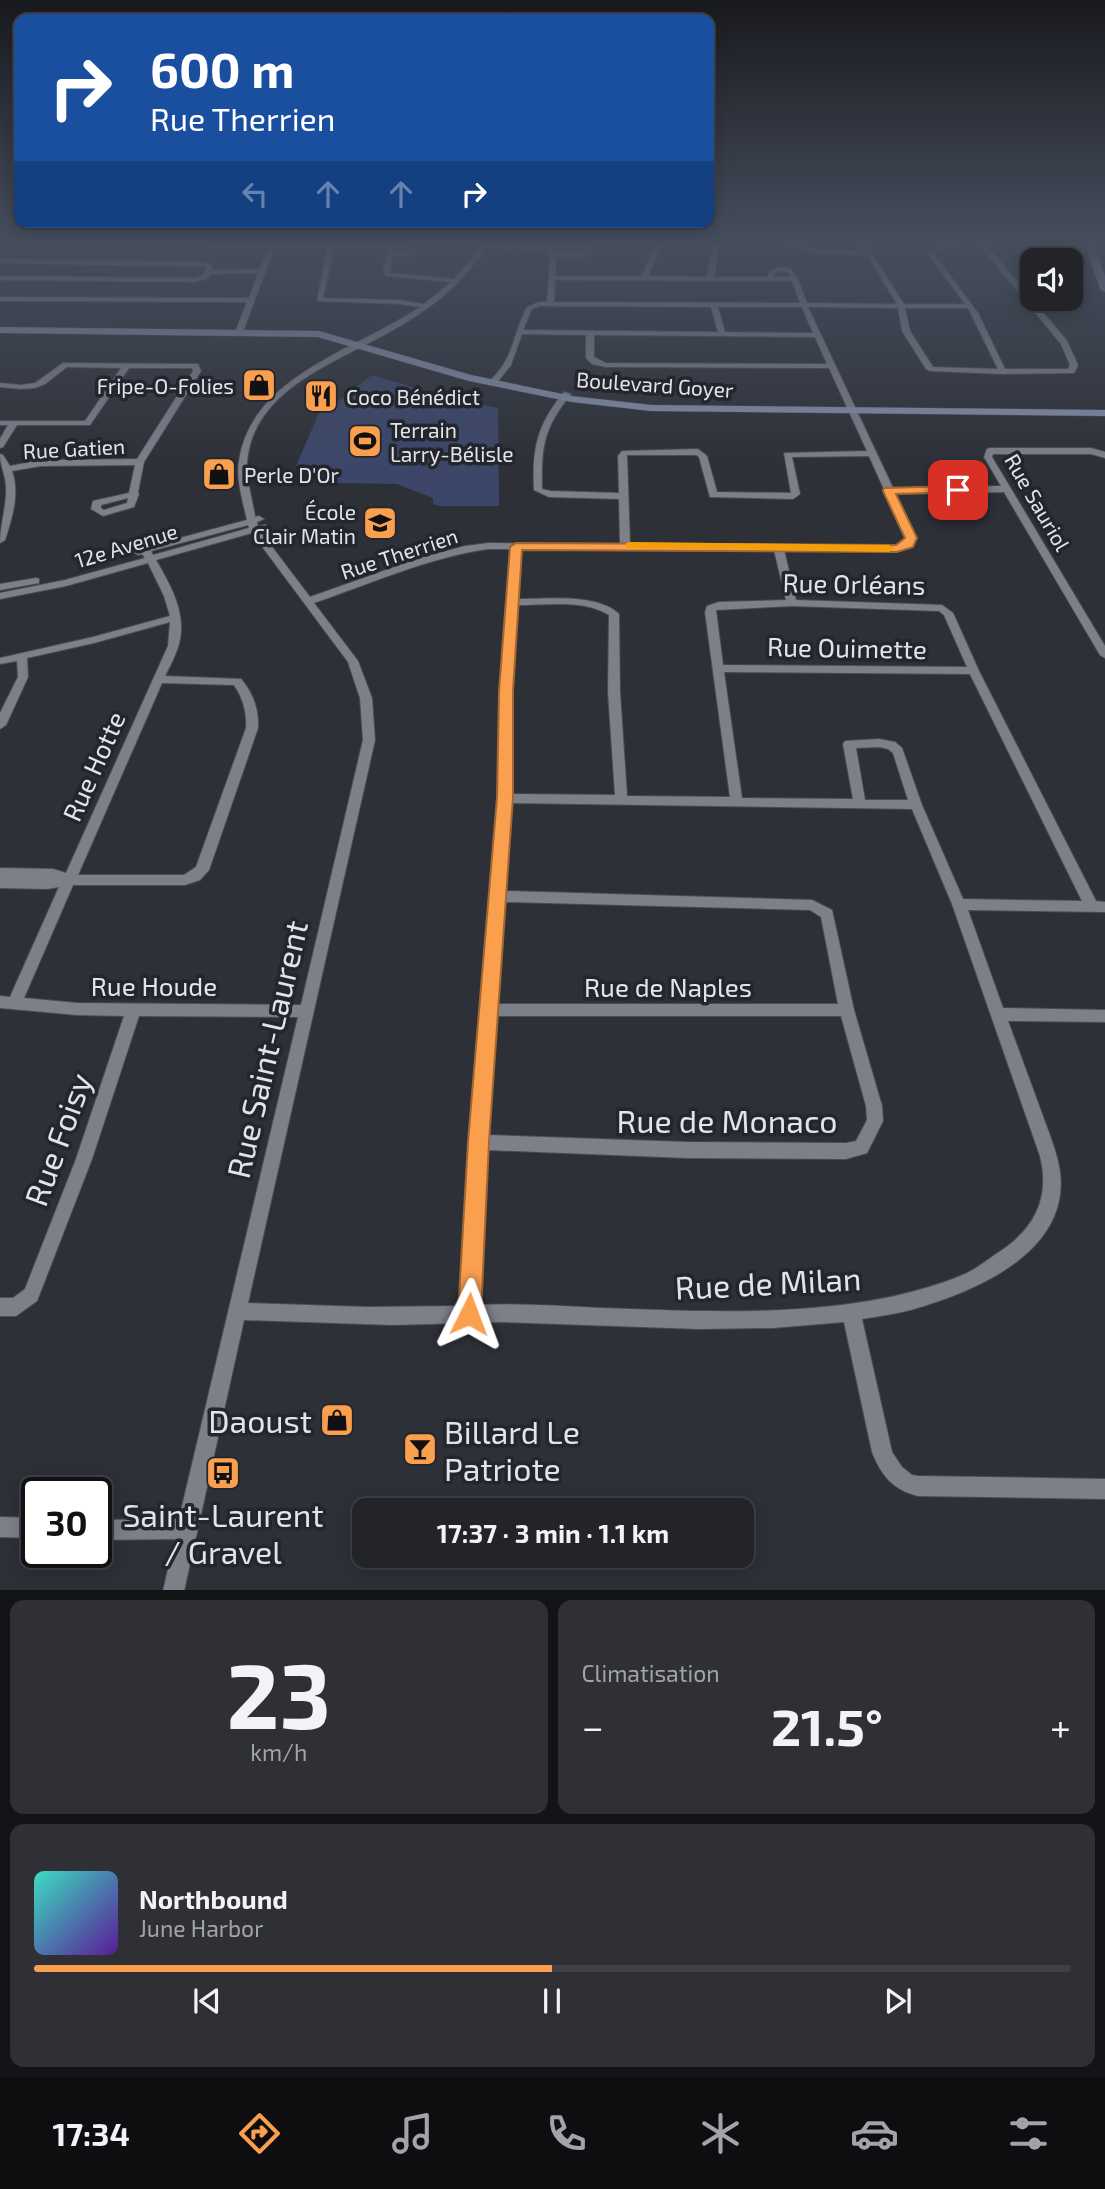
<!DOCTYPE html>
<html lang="fr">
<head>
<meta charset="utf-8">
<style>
	body { margin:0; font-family:"Exo 2",sans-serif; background:#2e3035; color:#f1f3f6; height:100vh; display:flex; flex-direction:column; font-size:26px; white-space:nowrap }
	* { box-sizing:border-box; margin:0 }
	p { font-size:23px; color:#a2a4a8 }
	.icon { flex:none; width:38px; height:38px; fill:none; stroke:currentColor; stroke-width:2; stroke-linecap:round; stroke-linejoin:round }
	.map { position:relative; height:1590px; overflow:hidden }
	.details { display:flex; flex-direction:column; gap:10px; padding:10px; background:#131417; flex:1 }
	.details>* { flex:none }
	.banner { position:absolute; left:14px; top:14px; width:700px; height:214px; border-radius:14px; box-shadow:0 4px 18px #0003,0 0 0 2px #3f4146; background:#1a4fa0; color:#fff; overflow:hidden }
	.buttons { position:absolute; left:1020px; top:248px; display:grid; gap:14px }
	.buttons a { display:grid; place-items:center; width:63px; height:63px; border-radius:14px; background:#222429; box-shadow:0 4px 18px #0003,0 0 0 2px #3f4146; font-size:35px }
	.speed { position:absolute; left:21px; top:1477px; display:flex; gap:14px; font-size:35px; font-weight:700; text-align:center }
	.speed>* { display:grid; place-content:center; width:91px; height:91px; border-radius:50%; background:#222429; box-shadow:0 4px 18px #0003,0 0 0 2px #3f4146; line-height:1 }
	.speed .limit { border:4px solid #111; border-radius:10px; background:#fff; color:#111 }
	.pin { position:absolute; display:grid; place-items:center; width:60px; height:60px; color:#fff; margin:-30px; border-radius:14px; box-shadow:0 4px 10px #0006 }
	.me { position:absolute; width:77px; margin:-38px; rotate:3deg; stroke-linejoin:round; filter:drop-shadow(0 0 5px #0008) }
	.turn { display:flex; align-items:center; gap:24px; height:147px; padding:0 21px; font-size:32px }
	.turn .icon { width:91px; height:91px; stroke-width:2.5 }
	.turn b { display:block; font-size:49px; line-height:60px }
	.lanes { display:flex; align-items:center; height:66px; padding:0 21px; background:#0003; justify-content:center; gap:35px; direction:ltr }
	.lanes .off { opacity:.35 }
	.big { font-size:52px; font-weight:700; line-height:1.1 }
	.details .card { flex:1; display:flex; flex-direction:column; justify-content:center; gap:10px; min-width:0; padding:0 24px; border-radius:14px; background:#2e3035 }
	.details .dial { align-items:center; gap:0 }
	.dial b { font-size:91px; line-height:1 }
	.song { display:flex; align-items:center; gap:21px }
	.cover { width:84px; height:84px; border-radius:10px; background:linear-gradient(135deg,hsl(170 70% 55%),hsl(270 70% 35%)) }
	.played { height:7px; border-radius:4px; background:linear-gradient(90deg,#f99f4d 50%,#3f4146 50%) }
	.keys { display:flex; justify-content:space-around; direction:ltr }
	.heat { display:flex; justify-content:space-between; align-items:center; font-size:38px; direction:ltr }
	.details .tiles { flex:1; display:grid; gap:10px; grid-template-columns:1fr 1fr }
	.card:last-child { grid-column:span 2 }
	.trip { position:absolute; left:352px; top:1498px; width:402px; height:70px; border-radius:14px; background:#222429; box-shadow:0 4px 18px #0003,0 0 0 2px #3f4146; font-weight:700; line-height:70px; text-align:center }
	.dock { display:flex; height:112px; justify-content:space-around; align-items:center; background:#0e0e10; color:#a2a4a8 }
	.dock .icon { width:49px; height:49px }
	.dock .current { color:#f99f4d }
	.dock b { font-size:32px; color:#f1f3f6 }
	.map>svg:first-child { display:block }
</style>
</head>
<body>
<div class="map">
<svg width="1105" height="1591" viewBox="0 0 1105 1591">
	<rect width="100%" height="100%" fill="#2d3037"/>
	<path fill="#3c4668" d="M372,375L450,398L498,408L499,506H440L433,504V498L397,484L335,483L296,466L322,406H332Z"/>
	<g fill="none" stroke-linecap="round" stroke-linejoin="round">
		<g stroke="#4a4d54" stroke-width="2">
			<path id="street" d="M19,243L392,245L421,250L411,256H392L390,273L454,279L473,257L481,243H487L486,245L586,246L595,250L589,256L556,257L555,276H642L655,243H661L649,276L707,277L713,243H719L714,277H768L769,272L779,267L790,268L798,279L807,303L897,304L867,255L818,254L774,243H787L818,250L864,251L859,243H865L904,304H965L928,254C938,241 962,243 977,243L937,251L934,254L978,313L1005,369H1068L1070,365L1061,344L978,243H985L1067,341L1078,365L1074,373L1003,374L930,371L926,369L902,331L898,308L808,307L893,488L1001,486L984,457L987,449L990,448H1091L1105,452V458L1091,454H993L992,457L1105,646V658L1100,655L1004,492L895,494L916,538L912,546L900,550H784L796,600L942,605L953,613L979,671L1096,901L1105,902V912L968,910L1003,1008L1105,1010V1022L1008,1021C1019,1051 1030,1081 1041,1111C1048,1131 1057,1151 1060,1172C1070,1252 976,1291 914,1309C897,1314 879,1316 862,1319L892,1452L902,1467L912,1475L918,1476L1105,1479V1499L918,1496C893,1490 881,1475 872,1452L844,1322L773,1328L699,1329L503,1322L393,1325L244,1320L184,1591H163L175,1539L96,1540V1520L179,1519L298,1017L139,1016L92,1159L37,1301L16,1316H0V1298H13L25,1289L76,1159L124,1016L77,1015L0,1008V996L10,997L59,887L47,889L0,888V868L53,869L66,873L168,646L170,622L94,643L27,658L28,677L6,725L0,729V713L18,677L17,661L0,664V658L93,637L170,616L164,596L148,563L66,586L0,599V593L65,580L145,558L142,554L138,555L133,552L135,550L247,520C243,502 236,479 239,461C251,376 356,350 420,307L400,304L317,301L327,248H274L243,332L239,334L235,332L247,302L0,301V297L249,298L258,273L211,274L206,279L194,282L0,280V276L194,278L202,276L207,267L0,263V259L205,262L212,265L213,270L260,269L268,247ZM334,248L388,249L383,272L386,276L451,282L424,304L400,300L323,298ZM394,249L412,251L393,252ZM484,249L551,250L547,302H539L527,307C516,326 515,347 503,365C499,372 493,377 488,383L489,385H495L511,365L522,334L586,335V358L592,364L606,367L829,368L867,451L784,453L791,493L717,492L707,456L698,449L622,451L618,456L619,493L550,491L542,489C541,445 544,428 571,394L564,392C537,425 532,448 534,490L549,497L619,499L620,544L488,543L465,546L417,559L310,597L260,531L266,529V525L258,526L257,522L264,519L259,516L255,517C253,500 246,481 247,464C251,392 330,365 384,335C423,314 461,288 484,249ZM557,250H585L588,251L585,253H557ZM780,271L788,272L791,277H774V274ZM555,280L792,281L800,303L554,302ZM540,306L711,307L718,332L523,330L532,309ZM718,307H802L813,333L725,332ZM905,308H968L998,369L933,367L910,331ZM594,335L815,337L827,364L606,363L594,357ZM627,455H696L699,457L710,497L793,499L800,494L792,457L869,456L906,538L905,542L896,545L630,544ZM248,525L249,528L153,555L151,551ZM252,533L348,662L360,698L363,740L301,1005L77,1003L24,998L73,885H185L200,880L209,870L258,728C259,710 253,693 241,679L165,676C170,666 176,655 179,644C187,614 171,586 156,560ZM488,549H511L500,691L499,798L481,1010L460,1306L367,1307L248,1303L375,740L372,698L358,661L314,603C372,583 427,558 488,549ZM521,549L774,550L786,600L719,602L707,606L705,612L730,797L627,796L620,692L619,614C597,593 546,599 517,599ZM517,605C546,605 584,599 609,615L608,692L615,795L511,794L512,691ZM792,606L939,611L944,615L967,667L723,665L716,610ZM724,672L970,674L1082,901L963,899L922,805L902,748L895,742L879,739L845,741L843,744L853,799L742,798ZM162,683L234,685C243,698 247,713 246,728L196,867L184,875H78ZM879,747L888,749L893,753L908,800H865L856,748ZM511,803L912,809L952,904L1040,1156C1051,1200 1033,1231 996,1254C986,1261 976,1269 965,1274C857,1320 716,1312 601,1308C560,1306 519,1303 479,1305L487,1150L687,1158L846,1159L867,1153L883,1121L882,1106L854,1010L832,910L812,900L505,891ZM504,902L810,910L821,917L838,1004H497ZM496,1016H841L866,1106L867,1120L856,1141L846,1143L687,1142L488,1135Z
				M63,363L195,364H198L201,371L144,462L138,492L139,494L134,507L103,516L91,509L93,501L129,493L135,465L41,466L12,471C20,494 12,518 5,540L0,543C0,524 7,506 6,487C6,476 0,466 0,454L3,455L10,466L41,460L137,459L193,371L192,368H129L90,425H17L3,447L0,448V439L8,425H0V421H85L121,368L67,367L45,384L35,388L21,389L0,387V383L21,385L35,383ZM128,498L127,503L104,510L101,508V505Z
				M36,578L39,579V583L0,590V584Z
				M0,1517L37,1518V1538L0,1537Z"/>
		</g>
		<g stroke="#4a4d54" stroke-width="1">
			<path id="secondary" d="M1085,243H1093L1105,276V292L1100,289Z
				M0,327L319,331L471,375L572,396L651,405L1105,410V416L651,411L572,402L469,381L318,337L0,333Z"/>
		</g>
		<use href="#street" fill="#7d8089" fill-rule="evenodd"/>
		<use href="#secondary" fill="#868eaa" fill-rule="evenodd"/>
	</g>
	<linearGradient id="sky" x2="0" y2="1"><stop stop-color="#191a1e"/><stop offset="0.52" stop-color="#464e5e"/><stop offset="1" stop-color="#464e5e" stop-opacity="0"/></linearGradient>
	<rect width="1105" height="466" fill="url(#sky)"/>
	<path fill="#f99f4d" stroke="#a26732" stroke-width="2" d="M958,486L964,490L963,492L896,494L917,538L913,547L897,552L522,550L513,691V797L489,1142L481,1314L478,1323L469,1326L461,1323L458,1314L468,1142L497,797L499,691L510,547L516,543L896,545L905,538L883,491L884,488Z"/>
	<path fill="#f59e0b" d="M630,542L889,545L895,548L889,552L626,548V543Z"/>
	<defs>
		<g id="shop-square" transform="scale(1.75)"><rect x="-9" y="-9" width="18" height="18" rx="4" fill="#f99f4d" stroke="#23262d"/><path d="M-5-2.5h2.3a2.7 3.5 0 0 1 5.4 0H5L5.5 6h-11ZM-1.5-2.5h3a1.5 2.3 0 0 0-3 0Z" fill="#111"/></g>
		<g id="restaurant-square" transform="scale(1.75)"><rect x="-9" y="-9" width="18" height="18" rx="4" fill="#f99f4d" stroke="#23262d"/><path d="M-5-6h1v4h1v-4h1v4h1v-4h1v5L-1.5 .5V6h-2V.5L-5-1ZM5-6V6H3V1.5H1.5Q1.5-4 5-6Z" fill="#111"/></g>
		<g id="stadium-square" transform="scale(1.75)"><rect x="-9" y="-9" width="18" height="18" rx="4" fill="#f99f4d" stroke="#23262d"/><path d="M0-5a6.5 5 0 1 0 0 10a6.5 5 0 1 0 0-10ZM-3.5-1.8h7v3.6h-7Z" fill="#111"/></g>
		<g id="school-square" transform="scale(1.75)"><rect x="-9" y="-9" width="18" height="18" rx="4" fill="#f99f4d" stroke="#23262d"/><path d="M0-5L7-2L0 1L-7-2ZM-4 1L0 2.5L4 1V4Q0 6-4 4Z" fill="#111"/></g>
		<g id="bar-square" transform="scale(1.75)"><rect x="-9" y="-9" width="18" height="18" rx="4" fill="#f99f4d" stroke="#23262d"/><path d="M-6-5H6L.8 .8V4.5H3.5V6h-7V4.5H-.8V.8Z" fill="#111"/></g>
		<g id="bus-square" transform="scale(1.75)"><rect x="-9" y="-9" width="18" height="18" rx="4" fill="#f99f4d" stroke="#23262d"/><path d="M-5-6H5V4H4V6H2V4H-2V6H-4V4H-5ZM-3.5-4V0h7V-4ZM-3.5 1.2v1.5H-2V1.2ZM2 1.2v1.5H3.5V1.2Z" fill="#111"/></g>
	</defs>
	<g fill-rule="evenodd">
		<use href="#shop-square" x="259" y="385"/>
		<use href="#restaurant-square" x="321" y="396"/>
		<use href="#stadium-square" x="365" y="441"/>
		<use href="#shop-square" x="219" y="474"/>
		<use href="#school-square" x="380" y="523"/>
		<use href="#shop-square" x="337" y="1420"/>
		<use href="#bar-square" x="420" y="1449"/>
		<use href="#bus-square" x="223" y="1473"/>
	</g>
	<g text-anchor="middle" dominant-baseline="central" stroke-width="7" stroke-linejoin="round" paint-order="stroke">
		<g font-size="21" fill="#e2e4e9" stroke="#23262d">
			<text transform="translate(655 384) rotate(4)">Boulevard Goyer</text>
			<text transform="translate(74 448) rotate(-3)">Rue Gatien</text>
			<text transform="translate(1038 502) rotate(60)">Rue Sauriol</text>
			<text transform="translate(126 545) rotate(-17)">12e Avenue</text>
			<text transform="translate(399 553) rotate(-18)">Rue Therrien</text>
		</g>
		<g font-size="21" fill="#e2e4e9" stroke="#23262d" text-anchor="start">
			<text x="234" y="385" text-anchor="end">Fripe-O-Folies</text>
			<text x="346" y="396">Coco Bénédict</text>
			<text x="390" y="429">Terrain<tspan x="390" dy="24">Larry-Bélisle</tspan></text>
			<text x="244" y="474">Perle D'Or</text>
			<text x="356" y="511" text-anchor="end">École<tspan x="356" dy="24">Clair Matin</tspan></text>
		</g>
		<g font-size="26" fill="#e2e4e9" stroke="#23262d">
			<text transform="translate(854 583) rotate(1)">Rue Orléans</text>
			<text transform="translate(847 647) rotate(1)">Rue Ouimette</text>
			<text transform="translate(93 766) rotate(-66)">Rue Hotte</text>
			<text x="154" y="985">Rue Houde</text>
			<text x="668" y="986">Rue de Naples</text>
		</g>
		<g font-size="32" fill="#e2e4e9" stroke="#23262d">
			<text transform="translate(266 1049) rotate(-77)">Rue Saint-Laurent</text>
			<text x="727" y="1120">Rue de Monaco</text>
			<text transform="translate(57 1139) rotate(-70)">Rue Foisy</text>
			<text transform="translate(768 1282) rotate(-3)">Rue de Milan</text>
		</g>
		<g font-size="32" fill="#e2e4e9" stroke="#23262d" text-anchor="end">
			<text x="312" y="1420">Daoust</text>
			<text x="444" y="1431" text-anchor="start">Billard Le<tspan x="444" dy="37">Patriote</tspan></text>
			<text x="223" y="1514" text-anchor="middle">Saint-Laurent<tspan x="223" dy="37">/ Gravel</tspan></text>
		</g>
	</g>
</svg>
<div class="buttons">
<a><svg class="icon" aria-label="sound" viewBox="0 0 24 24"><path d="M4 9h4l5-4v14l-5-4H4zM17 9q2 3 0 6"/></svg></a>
</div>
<div class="speed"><div class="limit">30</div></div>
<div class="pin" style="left:958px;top:490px;background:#d93025"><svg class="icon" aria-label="arrive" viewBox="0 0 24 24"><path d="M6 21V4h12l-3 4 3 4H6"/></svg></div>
<svg class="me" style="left:469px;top:1314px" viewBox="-20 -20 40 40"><path d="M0-17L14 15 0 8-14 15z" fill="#f99f4d" stroke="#fff" stroke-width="4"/></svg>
<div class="trip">17:37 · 3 min · 1.1 km</div>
<div class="banner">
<div class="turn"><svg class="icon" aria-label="right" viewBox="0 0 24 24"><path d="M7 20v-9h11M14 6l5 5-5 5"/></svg><div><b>600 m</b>Rue Therrien</div></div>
<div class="lanes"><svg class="icon off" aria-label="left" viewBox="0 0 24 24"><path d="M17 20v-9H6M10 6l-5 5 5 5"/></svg><svg class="icon off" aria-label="ahead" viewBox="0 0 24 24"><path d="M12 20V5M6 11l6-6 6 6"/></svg><svg class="icon off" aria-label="ahead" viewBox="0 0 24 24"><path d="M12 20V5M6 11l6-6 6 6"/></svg><svg class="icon" aria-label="right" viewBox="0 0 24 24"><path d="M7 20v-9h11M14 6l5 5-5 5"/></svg></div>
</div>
</div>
<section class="details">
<div class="tiles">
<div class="card dial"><b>23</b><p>km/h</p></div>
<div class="card"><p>Climatisation</p>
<div class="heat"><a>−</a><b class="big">21.5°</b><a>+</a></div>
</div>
<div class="card">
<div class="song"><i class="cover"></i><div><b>Northbound</b><p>June Harbor</p></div></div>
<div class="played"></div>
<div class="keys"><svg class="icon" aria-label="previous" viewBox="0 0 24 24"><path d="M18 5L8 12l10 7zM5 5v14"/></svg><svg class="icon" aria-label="pause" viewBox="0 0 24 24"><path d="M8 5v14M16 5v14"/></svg><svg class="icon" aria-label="next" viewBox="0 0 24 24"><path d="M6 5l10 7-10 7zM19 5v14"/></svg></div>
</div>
</div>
</section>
<nav class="dock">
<b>17:34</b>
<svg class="icon current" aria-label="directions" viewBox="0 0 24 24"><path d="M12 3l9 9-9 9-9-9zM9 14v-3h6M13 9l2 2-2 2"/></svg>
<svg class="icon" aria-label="music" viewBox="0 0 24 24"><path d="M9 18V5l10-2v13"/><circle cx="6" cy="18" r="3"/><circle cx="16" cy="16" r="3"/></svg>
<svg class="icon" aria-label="phone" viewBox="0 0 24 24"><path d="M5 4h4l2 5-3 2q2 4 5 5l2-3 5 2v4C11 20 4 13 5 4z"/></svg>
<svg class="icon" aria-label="climate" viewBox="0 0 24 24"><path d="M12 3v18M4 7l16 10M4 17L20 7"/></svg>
<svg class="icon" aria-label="car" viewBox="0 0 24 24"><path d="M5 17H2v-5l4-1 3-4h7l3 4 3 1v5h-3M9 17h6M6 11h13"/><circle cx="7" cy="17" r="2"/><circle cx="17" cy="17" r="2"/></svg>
<svg class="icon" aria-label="filters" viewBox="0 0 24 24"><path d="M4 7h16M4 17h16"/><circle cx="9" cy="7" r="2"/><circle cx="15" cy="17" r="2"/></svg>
</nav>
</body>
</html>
